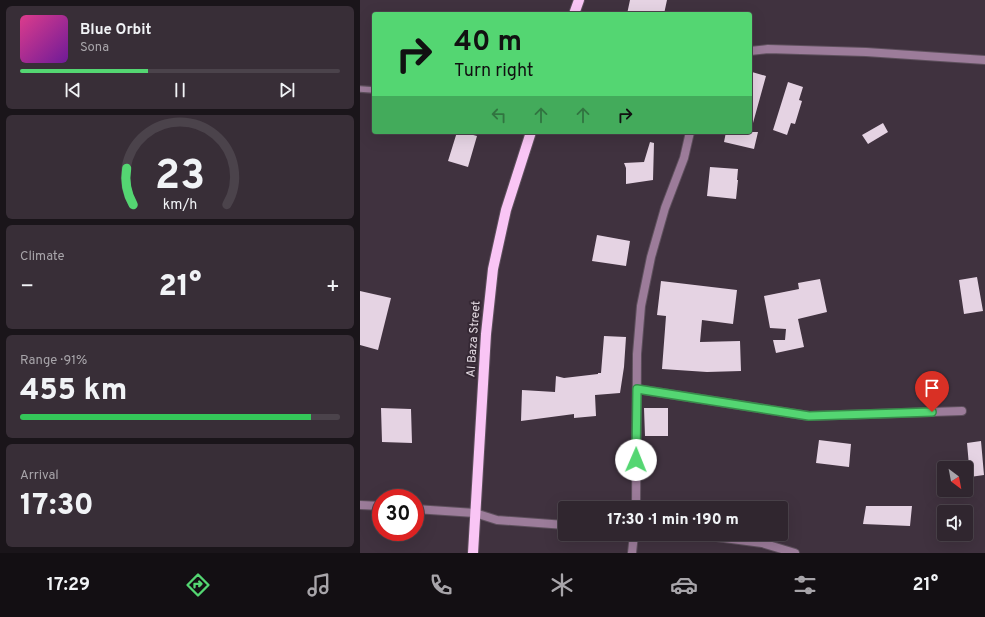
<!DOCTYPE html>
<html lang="en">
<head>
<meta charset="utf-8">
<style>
	body { margin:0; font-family:Overpass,sans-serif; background:#382e37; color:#f1f3f6; height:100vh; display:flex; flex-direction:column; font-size:15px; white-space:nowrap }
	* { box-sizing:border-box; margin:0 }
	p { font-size:13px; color:#a8a5aa }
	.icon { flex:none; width:22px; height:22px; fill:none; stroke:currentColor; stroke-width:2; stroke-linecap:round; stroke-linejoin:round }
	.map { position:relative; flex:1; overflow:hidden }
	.drawer { display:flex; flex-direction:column; gap:6px; padding:6px; background:#1a151a; width:360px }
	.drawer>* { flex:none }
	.banner { position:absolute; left:12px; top:12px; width:380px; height:122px; border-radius:4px; box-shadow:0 4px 16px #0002,0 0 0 1px #4b434b; background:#54d672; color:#111; overflow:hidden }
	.needle { width:26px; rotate:148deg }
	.tools { position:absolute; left:577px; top:461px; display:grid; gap:8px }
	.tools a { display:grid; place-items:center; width:36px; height:36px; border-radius:4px; background:#30262f; box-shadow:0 4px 16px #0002,0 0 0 1px #4b434b; font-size:20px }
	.speed { position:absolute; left:12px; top:489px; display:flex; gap:8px; font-size:20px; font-weight:700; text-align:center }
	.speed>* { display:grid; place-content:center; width:52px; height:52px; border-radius:50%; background:#30262f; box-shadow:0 4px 16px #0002,0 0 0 1px #4b434b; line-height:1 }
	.speed .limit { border:6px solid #d22; background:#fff; color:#111 }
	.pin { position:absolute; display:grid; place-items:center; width:34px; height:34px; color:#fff; margin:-41px -17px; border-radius:50% 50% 50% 0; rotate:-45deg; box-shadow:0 0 4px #0007 }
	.pin .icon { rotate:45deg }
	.me { position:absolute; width:44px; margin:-22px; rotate:1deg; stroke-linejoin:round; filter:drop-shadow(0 0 3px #0008) }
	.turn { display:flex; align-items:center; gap:14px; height:84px; padding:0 16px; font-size:18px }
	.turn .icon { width:52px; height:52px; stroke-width:2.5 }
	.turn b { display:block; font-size:28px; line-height:34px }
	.lanes { display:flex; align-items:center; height:38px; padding:0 16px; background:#0003; justify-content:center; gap:20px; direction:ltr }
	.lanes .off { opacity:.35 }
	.big { font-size:30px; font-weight:800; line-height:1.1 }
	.drawer .tile { flex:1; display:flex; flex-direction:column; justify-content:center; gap:6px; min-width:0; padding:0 14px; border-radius:6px; background:#382e37 }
	.drawer .dial { align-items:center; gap:0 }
	.dial svg { height:104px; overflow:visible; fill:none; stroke:#4b434b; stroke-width:7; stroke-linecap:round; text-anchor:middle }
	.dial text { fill:#f1f3f6; stroke:none }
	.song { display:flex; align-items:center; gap:12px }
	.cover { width:48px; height:48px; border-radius:6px; background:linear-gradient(135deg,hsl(330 70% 55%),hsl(280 70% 35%)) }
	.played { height:4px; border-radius:2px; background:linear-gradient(90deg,#54d672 40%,#4b434b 40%) }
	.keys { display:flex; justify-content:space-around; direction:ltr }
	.heat { display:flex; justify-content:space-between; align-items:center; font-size:22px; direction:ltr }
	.charge { height:6px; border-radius:3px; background:linear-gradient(90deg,#34c759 91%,#4b434b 0) }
	.trip { position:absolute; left:198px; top:501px; width:230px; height:40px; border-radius:4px; background:#30262f; box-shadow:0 4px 16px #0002,0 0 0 1px #4b434b; font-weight:800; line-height:40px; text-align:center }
	.menu { display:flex; height:64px; justify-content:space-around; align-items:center; background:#130f13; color:#a8a5aa }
	.menu .icon { width:28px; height:28px }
	.menu .current { color:#54d672 }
	.menu b { font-size:18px; color:#f1f3f6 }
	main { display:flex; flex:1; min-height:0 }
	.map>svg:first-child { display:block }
</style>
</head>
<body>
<main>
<section class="drawer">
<div class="tile">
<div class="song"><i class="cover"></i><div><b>Blue Orbit</b><p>Sona</p></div></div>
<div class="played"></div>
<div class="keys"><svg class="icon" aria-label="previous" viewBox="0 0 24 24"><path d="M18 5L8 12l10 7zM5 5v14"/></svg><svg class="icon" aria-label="pause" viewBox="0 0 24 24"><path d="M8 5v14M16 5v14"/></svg><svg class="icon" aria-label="next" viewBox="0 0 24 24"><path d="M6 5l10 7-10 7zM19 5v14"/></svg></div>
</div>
<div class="tile dial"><svg viewBox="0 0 100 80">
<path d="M14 69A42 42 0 1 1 86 69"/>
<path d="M14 69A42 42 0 0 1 9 41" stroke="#54d672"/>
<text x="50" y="56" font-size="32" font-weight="700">23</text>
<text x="50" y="72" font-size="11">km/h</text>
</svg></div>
<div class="tile"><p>Climate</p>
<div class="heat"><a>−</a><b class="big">21°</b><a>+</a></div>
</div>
<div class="tile"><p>Range · 91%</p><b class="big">455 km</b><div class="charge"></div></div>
<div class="tile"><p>Arrival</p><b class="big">17:30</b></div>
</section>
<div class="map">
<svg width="625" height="553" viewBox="0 0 625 553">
	<rect width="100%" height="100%" fill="#40323f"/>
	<path fill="#e5d3e3" d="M270,0H307L304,14H267Z
		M392,72L406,76L393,123L390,122V79Z
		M428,82L443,87L439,100L442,101L435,124L431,123L427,135L413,130Z
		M523,123L528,132L508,144L502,135Z
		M97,132H102L117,136L108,167L88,161Z
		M366,132H398L394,149L364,142Z
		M290,142L294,143L293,180L266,184V168L264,163L284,162Z
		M350,167L378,169L377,180H378L376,199L347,196Z
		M237,235L270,241L266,266L232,261Z
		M617,277L623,311L604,314L599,280Z
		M460,279L467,312L438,319L444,347L416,353L413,340H425L426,329L410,328L404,296L439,289L438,283Z
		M301,281L377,290L373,324L342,320L340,342L380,341L381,371L347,372L302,369L306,316L297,315Z
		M0,291L31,298L18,350L0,345Z
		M244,336L266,337L264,367L260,393L235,395L236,416L214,418V414L161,421L162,390L195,392L196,376L204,378L238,374V373H241Z
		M21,408L51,409L52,443L22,442Z
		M284,408H308V436H285Z
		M459,440L491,444L489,467L456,463Z
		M621,441L624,475L610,477L607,443Z
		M506,506H552L550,526L503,524Z"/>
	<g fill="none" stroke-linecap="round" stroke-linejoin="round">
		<g stroke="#5e505d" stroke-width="8">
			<path id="lane" d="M0,89L14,90"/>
		</g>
		<g stroke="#5e505d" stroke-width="10">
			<path id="street" d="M390,51L408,49L506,52L625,60
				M277,389L449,416L602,411
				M0,505L21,506
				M276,508L277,354L281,306L291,257L305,208L324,158L330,132
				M55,509L115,513L137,520L205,525
				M334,534L402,543L435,553
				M272,553L274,534"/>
		</g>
		<g stroke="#5e505d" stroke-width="12">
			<path id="primary" d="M214,14L219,0
				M113,553L126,334L133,269L146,210L171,132"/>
		</g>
		<use href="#lane" stroke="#9c7c9a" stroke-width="5.5"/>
		<use href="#street" stroke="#9c7c9a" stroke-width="8"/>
		<use href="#primary" stroke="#f9c5f5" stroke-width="10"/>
	</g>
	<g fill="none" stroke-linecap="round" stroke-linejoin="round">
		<g stroke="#378b4a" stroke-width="10">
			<path id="route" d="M276,460L277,389L449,416L572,412"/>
		</g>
		<use href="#route" stroke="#54d672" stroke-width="7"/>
	</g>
	<g text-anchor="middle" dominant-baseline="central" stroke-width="4" stroke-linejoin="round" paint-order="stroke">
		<g font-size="12" fill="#e4dbe3" stroke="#352834">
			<text transform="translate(114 339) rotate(-86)">Al Baza Street</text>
		</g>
	</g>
</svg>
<div class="tools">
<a><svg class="needle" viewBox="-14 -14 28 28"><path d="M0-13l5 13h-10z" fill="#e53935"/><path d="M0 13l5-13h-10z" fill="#a8a5aa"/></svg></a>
<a><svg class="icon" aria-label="sound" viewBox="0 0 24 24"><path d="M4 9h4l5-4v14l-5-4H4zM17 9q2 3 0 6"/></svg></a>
</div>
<div class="speed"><div class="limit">30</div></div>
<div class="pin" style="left:572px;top:412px;background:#d93025"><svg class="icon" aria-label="arrive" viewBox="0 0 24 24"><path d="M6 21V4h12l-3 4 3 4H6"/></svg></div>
<svg class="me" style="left:276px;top:460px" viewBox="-20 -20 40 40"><circle r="19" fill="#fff"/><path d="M0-13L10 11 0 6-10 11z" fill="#54d672"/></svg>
<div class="trip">17:30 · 1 min · 190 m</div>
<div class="banner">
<div class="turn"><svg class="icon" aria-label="right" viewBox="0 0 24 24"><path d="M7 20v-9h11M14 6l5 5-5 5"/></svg><div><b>40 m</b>Turn right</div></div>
<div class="lanes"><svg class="icon off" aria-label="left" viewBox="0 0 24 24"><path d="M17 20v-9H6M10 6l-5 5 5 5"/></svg><svg class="icon off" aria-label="ahead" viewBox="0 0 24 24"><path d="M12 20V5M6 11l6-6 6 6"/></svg><svg class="icon off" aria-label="ahead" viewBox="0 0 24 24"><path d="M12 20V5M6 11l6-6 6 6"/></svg><svg class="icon" aria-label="right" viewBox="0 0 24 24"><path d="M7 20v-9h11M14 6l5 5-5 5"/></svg></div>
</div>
</div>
</main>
<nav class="menu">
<b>17:29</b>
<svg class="icon current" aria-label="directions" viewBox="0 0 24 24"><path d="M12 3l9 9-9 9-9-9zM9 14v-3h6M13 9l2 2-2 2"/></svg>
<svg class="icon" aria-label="music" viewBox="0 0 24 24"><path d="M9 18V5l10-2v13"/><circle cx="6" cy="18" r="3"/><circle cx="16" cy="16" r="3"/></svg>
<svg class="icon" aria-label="phone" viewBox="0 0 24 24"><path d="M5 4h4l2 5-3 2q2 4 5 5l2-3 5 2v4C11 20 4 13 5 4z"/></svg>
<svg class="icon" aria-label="climate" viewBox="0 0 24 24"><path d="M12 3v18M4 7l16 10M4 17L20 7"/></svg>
<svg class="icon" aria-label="car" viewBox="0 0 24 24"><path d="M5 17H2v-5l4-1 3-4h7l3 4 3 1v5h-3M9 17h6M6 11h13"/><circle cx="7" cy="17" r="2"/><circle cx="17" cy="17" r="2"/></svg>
<svg class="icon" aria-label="filters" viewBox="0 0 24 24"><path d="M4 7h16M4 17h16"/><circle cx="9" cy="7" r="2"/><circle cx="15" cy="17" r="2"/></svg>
<b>21°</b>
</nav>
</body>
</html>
